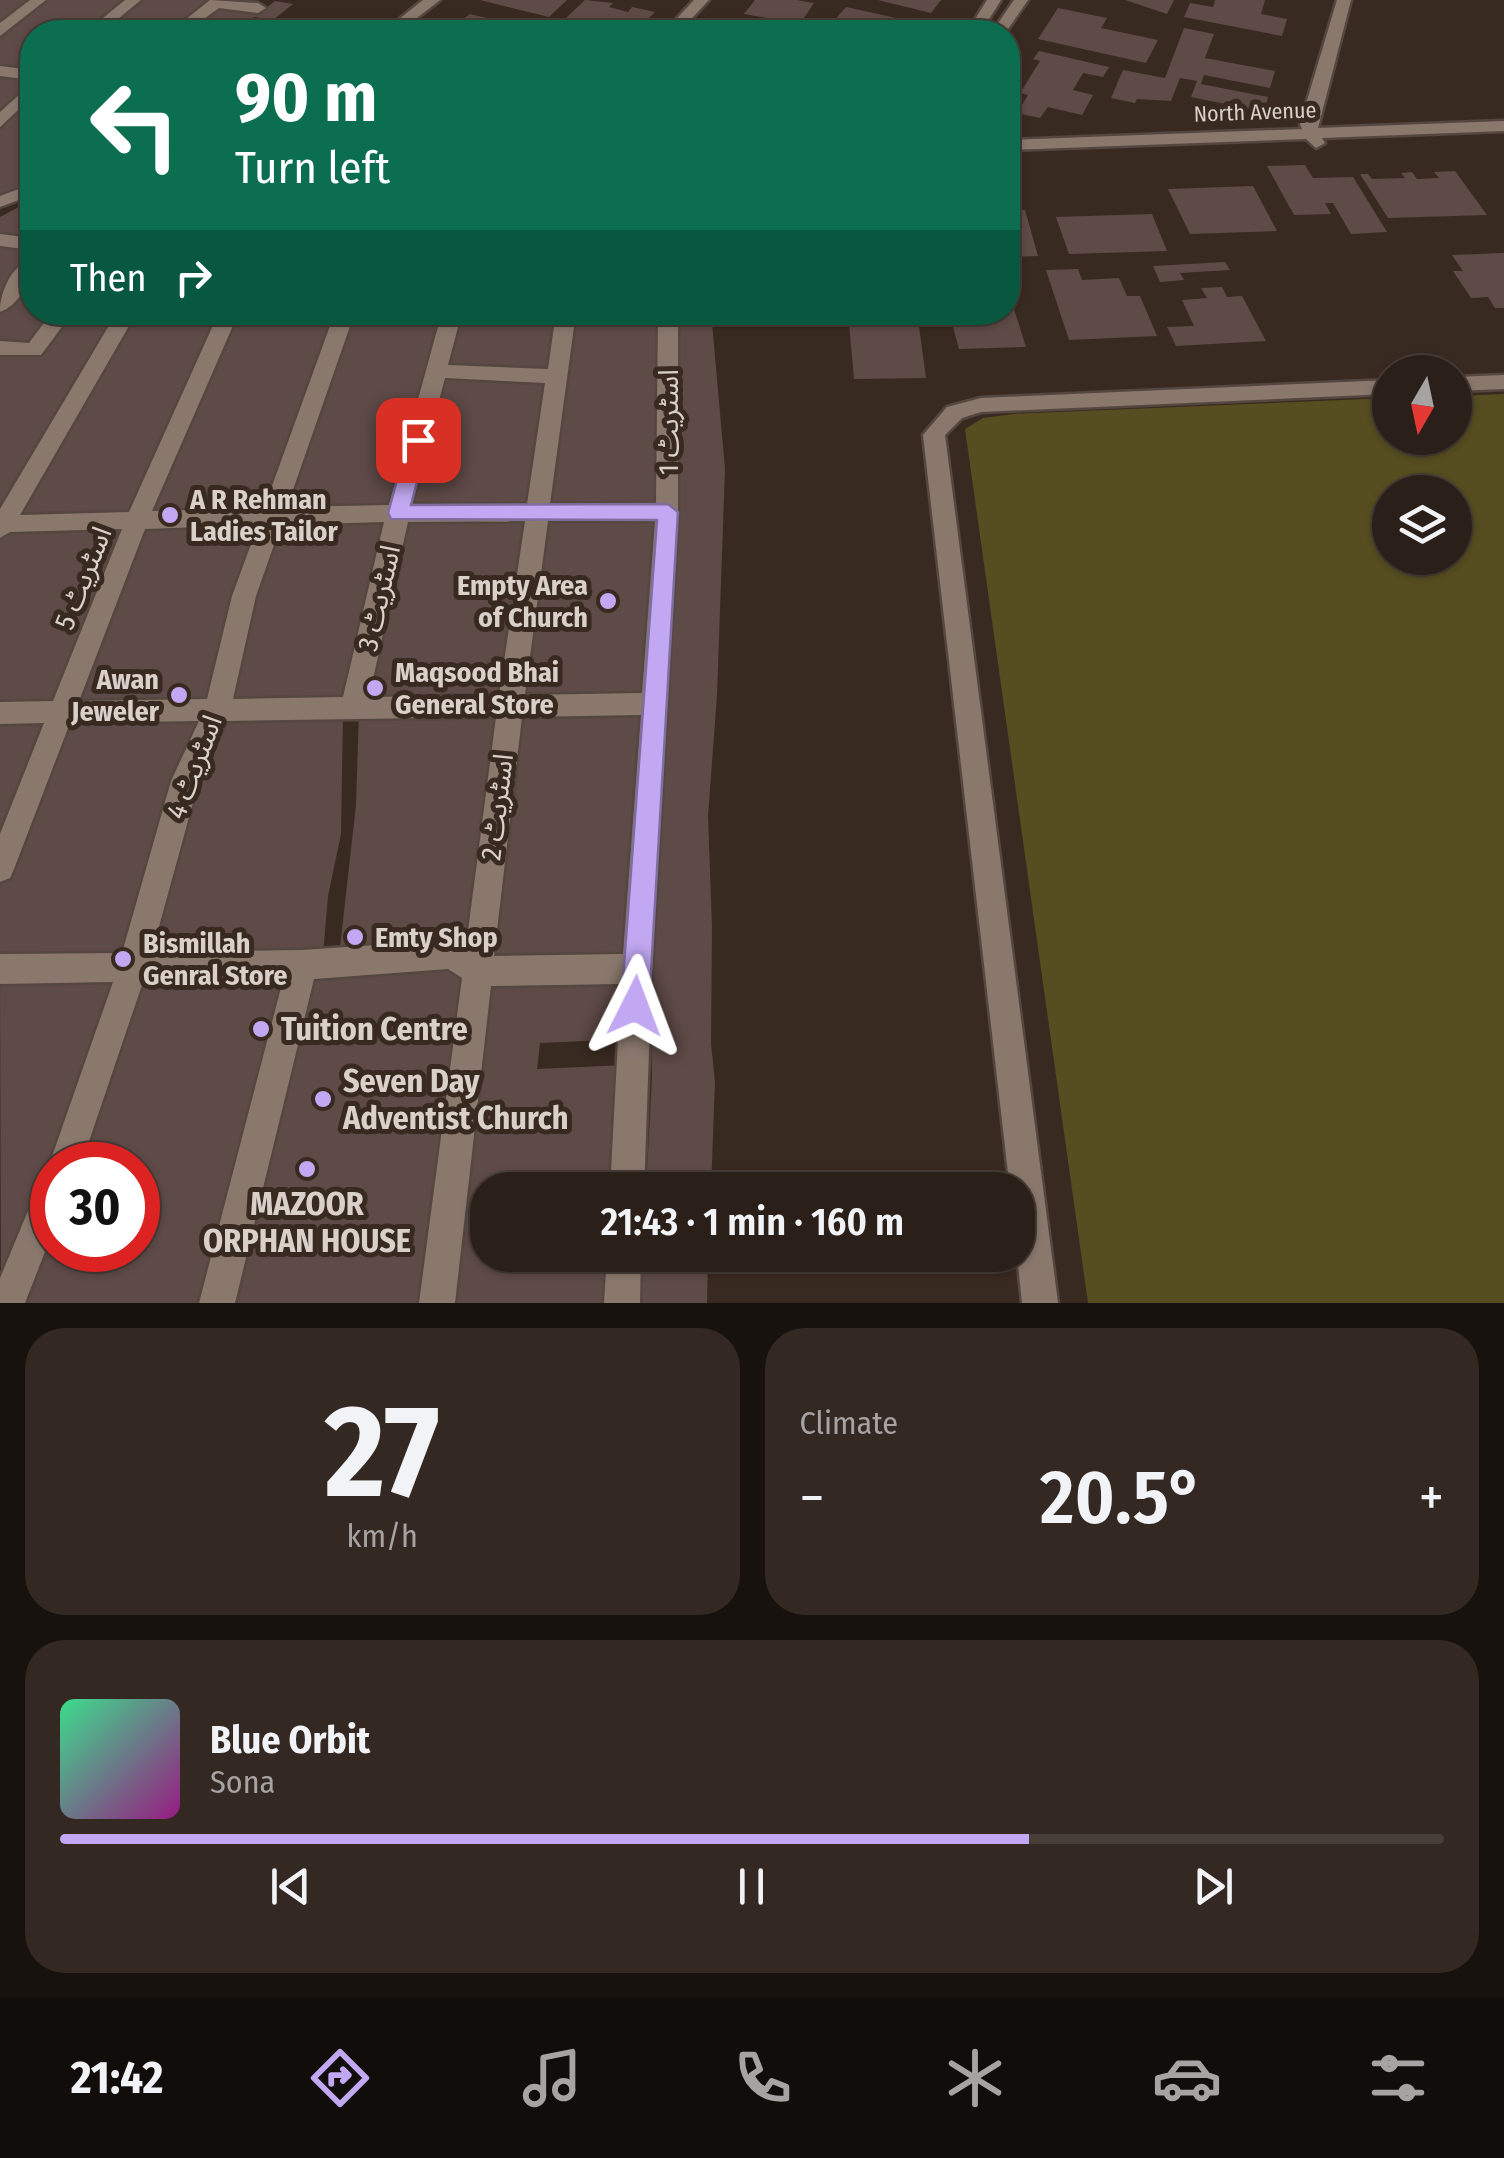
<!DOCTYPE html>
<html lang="en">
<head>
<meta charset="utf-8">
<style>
	body { margin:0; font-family:"Fira Sans Condensed","Noto Sans Arabic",sans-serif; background:#332822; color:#f1f3f6; height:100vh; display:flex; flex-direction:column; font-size:38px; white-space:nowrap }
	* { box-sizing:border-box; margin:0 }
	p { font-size:32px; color:#a6a3a2 }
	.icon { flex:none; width:55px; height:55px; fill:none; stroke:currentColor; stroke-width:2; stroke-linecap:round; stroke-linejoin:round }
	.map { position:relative; height:1303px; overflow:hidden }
	.panel { display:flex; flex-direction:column; gap:25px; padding:25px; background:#18120e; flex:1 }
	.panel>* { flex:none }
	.top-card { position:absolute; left:20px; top:20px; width:1000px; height:305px; border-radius:40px; box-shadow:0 2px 8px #0004,0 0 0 2px #473e38; background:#0b6e4f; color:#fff; overflow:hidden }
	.needle { width:65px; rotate:189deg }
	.tools { position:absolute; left:1372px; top:355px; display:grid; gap:20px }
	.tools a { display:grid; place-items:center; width:100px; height:100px; border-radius:50%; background:#2b2019; box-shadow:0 2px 8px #0004,0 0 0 2px #473e38; font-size:50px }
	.speed { position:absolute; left:30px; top:1142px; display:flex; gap:20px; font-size:50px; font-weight:700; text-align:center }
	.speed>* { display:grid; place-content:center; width:130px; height:130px; border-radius:50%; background:#2b2019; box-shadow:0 2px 8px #0004,0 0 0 2px #473e38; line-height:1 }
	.speed .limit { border:15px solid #d22; background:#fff; color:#111 }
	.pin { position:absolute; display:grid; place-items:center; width:85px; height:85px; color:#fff; margin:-42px; border-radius:20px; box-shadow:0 5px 15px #0006 }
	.me { position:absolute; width:110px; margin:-55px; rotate:3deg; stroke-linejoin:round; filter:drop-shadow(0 0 8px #0008) }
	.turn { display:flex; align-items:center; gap:35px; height:210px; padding:0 50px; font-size:45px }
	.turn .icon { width:130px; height:130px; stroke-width:2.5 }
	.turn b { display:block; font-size:70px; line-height:85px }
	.then { display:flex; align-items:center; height:95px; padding:0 50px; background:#0003; gap:20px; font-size:38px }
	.big { font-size:75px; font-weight:600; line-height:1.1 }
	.panel .widget { flex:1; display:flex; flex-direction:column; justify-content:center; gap:15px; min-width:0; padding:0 35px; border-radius:40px; background:#332822 }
	.panel .dial { align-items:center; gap:0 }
	.dial b { font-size:130px; line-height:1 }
	.song { display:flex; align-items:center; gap:30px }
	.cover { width:120px; height:120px; border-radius:15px; background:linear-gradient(135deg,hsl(150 70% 55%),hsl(310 70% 35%)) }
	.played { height:10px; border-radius:5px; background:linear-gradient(90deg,#c2a8f2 70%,#473e38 70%) }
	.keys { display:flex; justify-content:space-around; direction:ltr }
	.heat { display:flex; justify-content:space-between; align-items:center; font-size:55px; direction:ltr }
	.panel .tiles { flex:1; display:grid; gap:25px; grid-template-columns:1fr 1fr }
	.widget:last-child { grid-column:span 2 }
	.trip { position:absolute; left:470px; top:1172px; width:565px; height:100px; border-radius:40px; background:#2b2019; box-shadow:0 2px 8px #0004,0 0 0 2px #473e38; font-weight:600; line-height:100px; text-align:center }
	.dock { display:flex; height:160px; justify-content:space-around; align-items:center; background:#110d0a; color:#a6a3a2 }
	.dock .icon { width:70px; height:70px }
	.dock .current { color:#c2a8f2 }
	.dock b { font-size:45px; color:#f1f3f6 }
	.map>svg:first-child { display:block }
</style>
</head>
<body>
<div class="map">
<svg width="1504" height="1303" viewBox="0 0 1504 1303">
	<rect width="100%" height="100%" fill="#392a21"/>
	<path fill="#564d20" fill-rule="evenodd" d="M1504,394V1303H1088L965,429L983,418L1013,414L1390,398V438H1455V396ZM1390,492H1455V558H1390Z"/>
	<path fill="#5e4a47" d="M0,0H33L0,27Z
		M42,0H130L89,32H32V73L0,68V34Z
		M137,0H215L173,32H96Z
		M480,0H567L549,17Z
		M585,0L613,3L609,7L628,12L632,7L655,12L639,29L606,21L600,26L565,19Z
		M755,0H796L814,3L800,24L744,14Z
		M878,0H941L931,13Z
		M1125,0H1174L1167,14Z
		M1215,0H1265L1261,14L1287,19L1282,36L1184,17L1190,3L1213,7Z
		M275,1L293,4L273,20L254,17L235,32H180L216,5L263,11Z
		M846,7L896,18L885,32H824Z
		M1058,8L1107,18L1101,28L1158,40L1146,63L1038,39Z
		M470,14L508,23L511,20L530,24L521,32L446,31Z
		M731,20L783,31V32H720Z
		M1184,28L1214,34L1205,58L1275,71L1270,88L1204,75L1201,84L1268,97L1264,112L1191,97L1197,81L1180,78L1171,101L1137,99L1135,103L1111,98L1123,70L1165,78Z
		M1039,51L1109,67L1103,77L1083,73L1073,90L1093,95L1082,115L1048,107L1040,118L1017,113L1028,95L1020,93L1040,61L1033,59Z
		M0,73L32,77V82L0,116Z
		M32,96V185L0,198V124Z
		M1305,165L1313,178L1353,177L1387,232L1351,234L1333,203H1325L1331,214L1294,215L1267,166Z
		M1455,171L1487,215L1388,218L1360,174H1368L1372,179L1405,178L1401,173L1412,172L1417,179L1439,178L1434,172Z
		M1253,186L1277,231L1190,234L1168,189Z
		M32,200V240L0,236V217Z
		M1025,210L1038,256L1008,257V211Z
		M1152,214L1167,251L1069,254L1056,217Z
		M0,245L32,247V256L0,293Z
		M1504,253V308H1495L1488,297L1471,298L1453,271H1463L1452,255Z
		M1225,262L1230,270L1180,273L1184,280L1160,282L1153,266Z
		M32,268V312H59L32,349L0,346V308Z
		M1078,269L1082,280L1119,278L1127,296H1140L1157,336L1069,340L1046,270Z
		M1222,287L1227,297L1242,296L1266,341L1176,346L1167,327L1194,326L1182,300L1207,298L1201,288Z
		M1008,290L1026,347L959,349L949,312H1008Z
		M64,312H114L0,517V350L35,352Z
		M128,312H226L130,519H12Z
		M237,312H338L311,376L268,516L142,519Z
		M349,312H414L441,324L394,510L278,514Z
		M457,312H561L550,374L442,367Z
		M576,312H663L660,506L548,507Z
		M671,312H711L725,469L717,695L708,816L712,926L711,1044L715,1082L711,1190H646L652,1078L650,990L679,470Z
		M848,312H917L926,378L854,379Z
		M441,374L550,378L532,507L407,508Z
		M533,514L504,702L361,703L406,517Z
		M543,515L658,518L647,697L519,694Z
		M392,519L349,706L224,702L228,672L278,523Z
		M256,525L218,666L204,701L73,703L141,527Z
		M124,529L57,700L0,705V539L4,531Z
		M359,712H501L473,951L339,956L356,805Z
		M644,713L631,965L492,958L497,909L506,874L507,811L517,717Z
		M343,716L341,834L328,896L323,955L142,961L191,774L222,718Z
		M48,719L0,844V721Z
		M64,720H207L126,963L0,962V883Z
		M454,964L469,974L429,1303H222L309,976Z
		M632,973L629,1039L540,1043L537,1069L626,1065L617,1190H488V1255H616L613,1303H448L484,976Z
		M0,976L123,977L59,1165H52V1179L1,1303Z
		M293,977L209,1303H16L52,1214V1250H138V1165H75L137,978Z
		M643,1255H708L707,1303H641Z"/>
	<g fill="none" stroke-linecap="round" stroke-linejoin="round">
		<g stroke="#544740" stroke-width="5">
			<path id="minor" d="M30,0H46L0,36V23Z
				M125,0H141L102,32H86Z
				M210,0L258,3L266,8L258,13L219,8L186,32H170Z
				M423,0H440L399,32H383Z
				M694,0H709L679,32H664Z
				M987,0H1001L981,32H967Z
				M1014,0H1028L1006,32H992Z
				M1337,0H1351L1318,128L1504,121V131L1322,138L1325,143L1316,148L1306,139L1008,150V140L1302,129L1300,124Z
				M0,66L32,70V80L0,76Z
				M32,83V97L0,127V112Z
				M32,184V195L0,207V196Z
				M0,234L32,238V250L0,246Z
				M32,258C33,278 20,305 0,312C0,292 11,266 32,258Z
				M52,312H73L41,355H0V341L29,343Z
				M117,312H137L20,515L129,512L219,312H239L152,511L264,508L335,312H355L287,507L389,505L442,312H462L448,365L548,369L556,312H576L550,504L656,503L658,312H678V512L652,969L644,1190H610L621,984L491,986L455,1303H419L462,978L448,969L314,979L235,1303H199L283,980L143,982L81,1165H52V1175L49,1165L113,982L0,984V954L122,953L171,781L199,721L70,723L14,869L10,878L0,882V834L44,723L0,724V702L53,701L122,529L10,532L0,538V509ZM445,378L545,383L527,504H412ZM525,521L499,695L369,697L408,522ZM548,521H655L642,693L525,695ZM384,522L343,697L233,699L256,596L281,525ZM258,525L232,596L207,699L79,701L145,529ZM641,715L623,954L494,956L522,717ZM496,717L466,946L452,940L302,950L152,952L199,781L226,721Z
				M1504,375V389L1455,391V377Z
				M1390,380V394L981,412L962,418L945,435L1058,1303H1022L1017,1255L1018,1190H1010L923,435L947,407L981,398Z
				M52,1177V1234L25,1303H0V1278L40,1182Z
				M607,1255H641L640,1303H604Z"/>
		</g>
		<use href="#minor" fill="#8a786d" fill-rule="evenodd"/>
	</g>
	<path fill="#c2a8f2" stroke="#7e6d9d" stroke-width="2.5" d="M418,433L428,440L411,505L668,504L678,512L649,1006L645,1015L635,1019L625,1015L621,1006L657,520L391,519L388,513L408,440Z"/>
	<g fill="#c2a8f2" stroke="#392a21" stroke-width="4">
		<circle cx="170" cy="515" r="10"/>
		<circle cx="608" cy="601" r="10"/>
		<circle cx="375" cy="688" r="10"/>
		<circle cx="179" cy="695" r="10"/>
		<circle cx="355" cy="937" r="10"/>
		<circle cx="123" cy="959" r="10"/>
		<circle cx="261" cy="1029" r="10"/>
		<circle cx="323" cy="1099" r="10"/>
		<circle cx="307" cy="1169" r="10"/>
	</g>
	<g text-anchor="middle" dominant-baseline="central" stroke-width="10" stroke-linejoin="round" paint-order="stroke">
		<g font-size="22" fill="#dad0ca" stroke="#392a21">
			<text transform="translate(1255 112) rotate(-2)">North Avenue</text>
		</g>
		<g font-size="28" fill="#dad0ca" stroke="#392a21">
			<text transform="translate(668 422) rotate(-90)">اسٹریٹ 1</text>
			<text transform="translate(83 578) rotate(-68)">اسٹریٹ 5</text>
			<text transform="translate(379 598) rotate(-77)">اسٹریٹ 3</text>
			<text transform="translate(194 767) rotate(-69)">اسٹریٹ 4</text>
			<text transform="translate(497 807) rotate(-83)">اسٹریٹ 2</text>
		</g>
		<g font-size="28" font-weight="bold" fill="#dad0ca" stroke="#392a21" text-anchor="start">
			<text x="190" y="499">A R Rehman<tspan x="190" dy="32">Ladies Tailor</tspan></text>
			<text x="588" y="585" text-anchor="end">Empty Area<tspan x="588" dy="32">of Church</tspan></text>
			<text x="395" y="672">Maqsood Bhai<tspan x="395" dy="32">General Store</tspan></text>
			<text x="159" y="679" text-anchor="end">Awan<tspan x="159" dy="32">Jeweler</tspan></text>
			<text x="375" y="937">Emty Shop</text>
			<text x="143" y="943">Bismillah<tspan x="143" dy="32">Genral Store</tspan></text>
		</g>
		<g font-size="32" font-weight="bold" fill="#dad0ca" stroke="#392a21" text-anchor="start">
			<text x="281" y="1029">Tuition Centre</text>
			<text x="343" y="1081">Seven Day<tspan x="343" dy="37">Adventist Church</tspan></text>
			<text x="307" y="1204" text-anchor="middle">MAZOOR<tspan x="307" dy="37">ORPHAN HOUSE</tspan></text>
		</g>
	</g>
</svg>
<div class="tools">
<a><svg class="needle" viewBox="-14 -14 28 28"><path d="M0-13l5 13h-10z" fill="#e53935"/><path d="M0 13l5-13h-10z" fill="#a6a3a2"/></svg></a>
<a><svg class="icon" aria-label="layers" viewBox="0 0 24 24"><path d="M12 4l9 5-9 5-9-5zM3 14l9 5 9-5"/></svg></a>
</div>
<div class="speed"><div class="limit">30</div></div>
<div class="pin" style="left:418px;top:440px;background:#d93025"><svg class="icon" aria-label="arrive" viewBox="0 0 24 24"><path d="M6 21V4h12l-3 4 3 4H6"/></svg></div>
<svg class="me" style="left:635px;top:1006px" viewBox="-20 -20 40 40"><path d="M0-17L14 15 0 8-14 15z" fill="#c2a8f2" stroke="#fff" stroke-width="4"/></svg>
<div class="trip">21:43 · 1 min · 160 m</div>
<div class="top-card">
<div class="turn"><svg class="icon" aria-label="left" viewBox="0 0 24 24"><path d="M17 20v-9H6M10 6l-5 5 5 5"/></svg><div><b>90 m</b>Turn left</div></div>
<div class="then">Then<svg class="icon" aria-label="right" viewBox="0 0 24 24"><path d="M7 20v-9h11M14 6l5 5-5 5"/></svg></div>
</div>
</div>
<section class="panel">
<div class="tiles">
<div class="widget dial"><b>27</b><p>km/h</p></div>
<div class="widget"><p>Climate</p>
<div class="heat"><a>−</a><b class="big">20.5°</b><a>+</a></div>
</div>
<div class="widget">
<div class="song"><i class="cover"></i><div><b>Blue Orbit</b><p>Sona</p></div></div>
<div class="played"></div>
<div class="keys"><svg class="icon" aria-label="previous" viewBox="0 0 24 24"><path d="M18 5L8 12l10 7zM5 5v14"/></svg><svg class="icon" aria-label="pause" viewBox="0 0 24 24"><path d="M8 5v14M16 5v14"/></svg><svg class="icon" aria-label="next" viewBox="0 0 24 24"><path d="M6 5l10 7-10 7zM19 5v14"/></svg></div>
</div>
</div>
</section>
<nav class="dock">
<b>21:42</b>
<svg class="icon current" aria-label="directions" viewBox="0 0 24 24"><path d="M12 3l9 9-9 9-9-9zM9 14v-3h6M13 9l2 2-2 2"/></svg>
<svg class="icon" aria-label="music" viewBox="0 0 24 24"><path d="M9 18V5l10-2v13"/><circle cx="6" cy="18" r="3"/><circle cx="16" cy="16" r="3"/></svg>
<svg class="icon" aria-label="phone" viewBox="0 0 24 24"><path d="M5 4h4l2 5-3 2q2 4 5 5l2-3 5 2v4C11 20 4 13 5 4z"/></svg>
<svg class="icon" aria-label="climate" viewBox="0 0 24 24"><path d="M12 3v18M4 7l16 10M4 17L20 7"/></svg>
<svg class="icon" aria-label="car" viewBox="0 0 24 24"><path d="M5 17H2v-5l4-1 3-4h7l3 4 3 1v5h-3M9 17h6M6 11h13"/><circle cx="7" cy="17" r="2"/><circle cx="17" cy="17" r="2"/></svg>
<svg class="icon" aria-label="filters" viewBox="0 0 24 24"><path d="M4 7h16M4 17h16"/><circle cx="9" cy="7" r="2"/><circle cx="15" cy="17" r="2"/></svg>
</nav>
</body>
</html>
